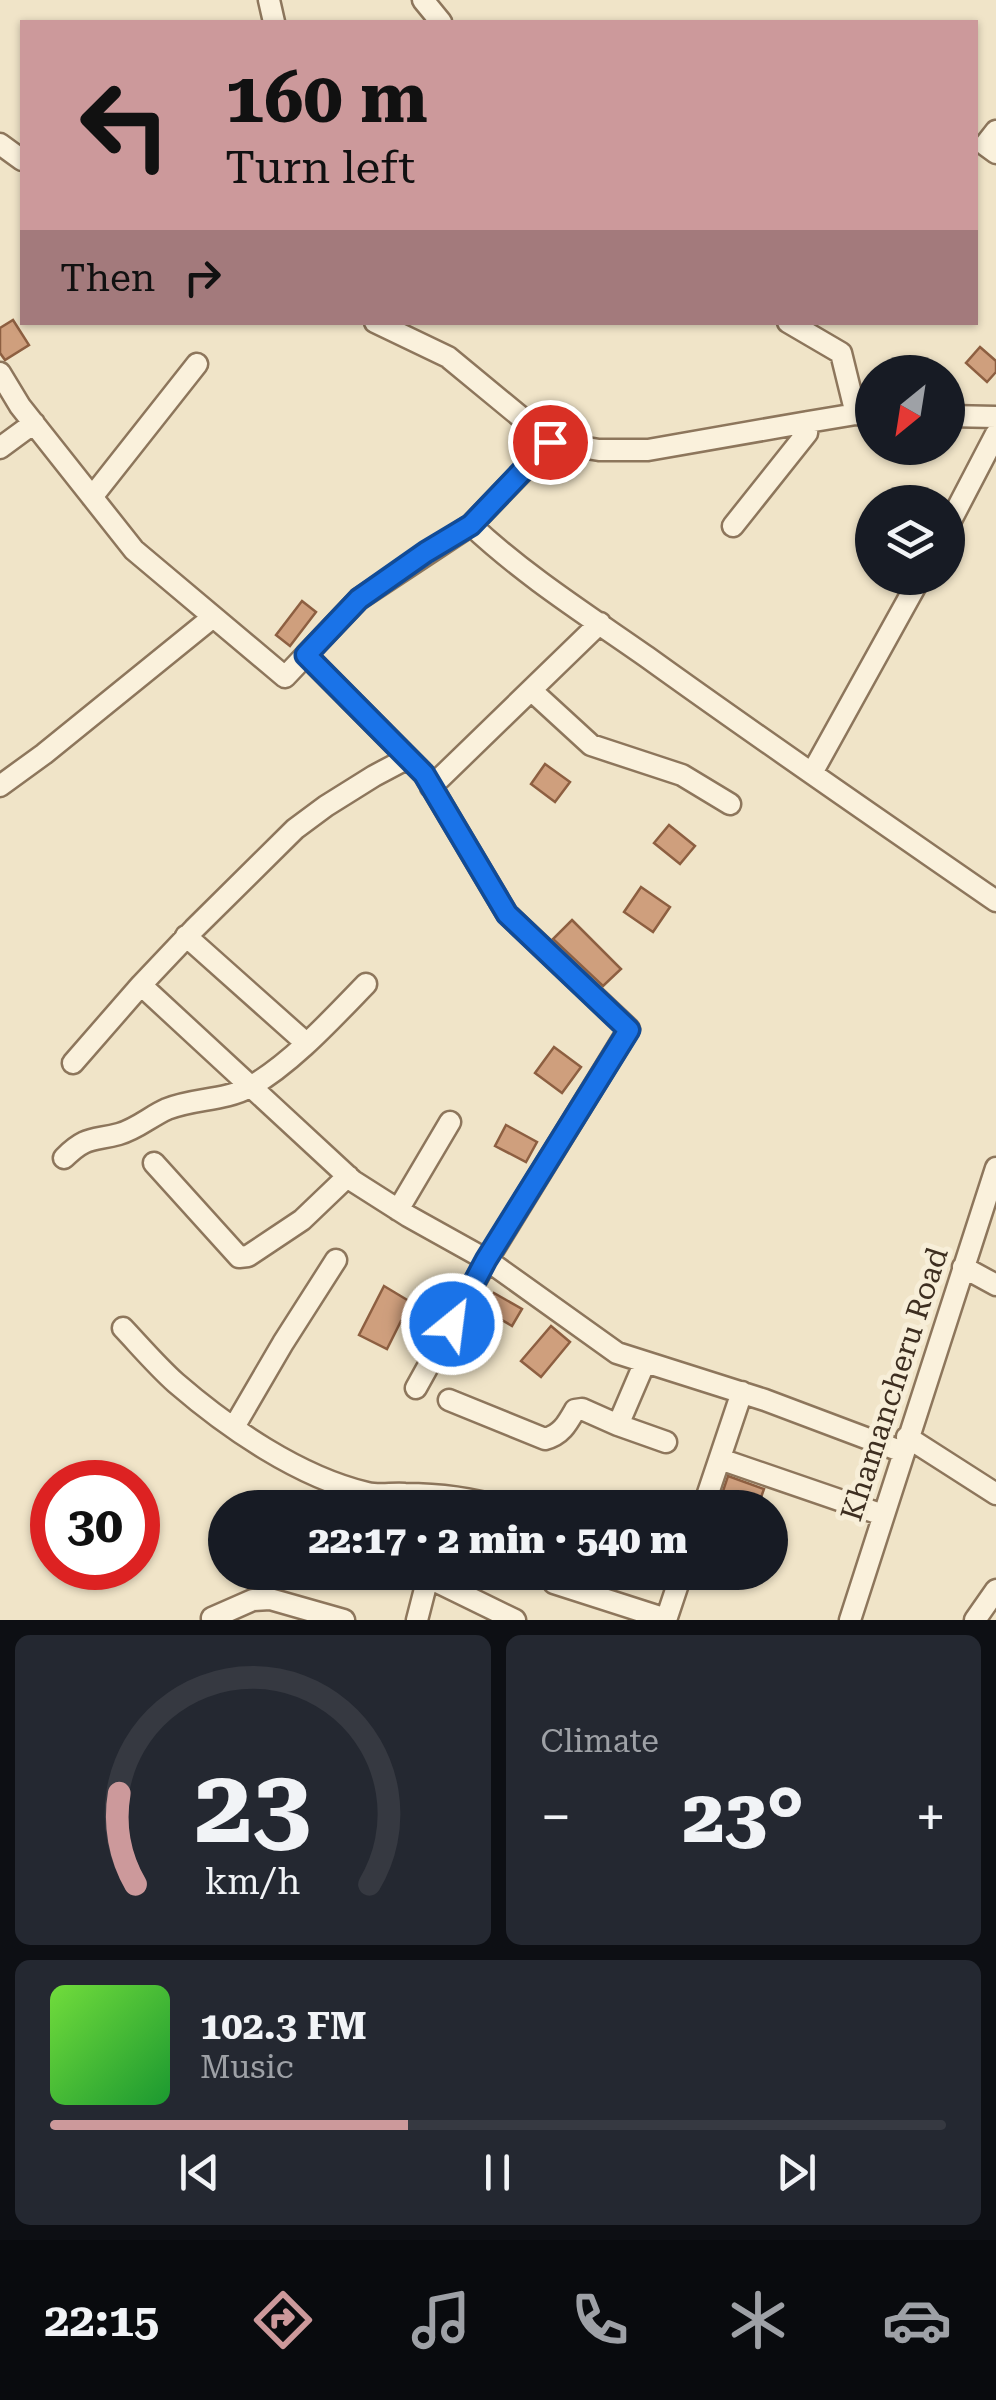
<!DOCTYPE html>
<html lang="en">
<head>
<meta charset="utf-8">
<style>
	body { margin:0; font-family:"Roboto Serif",serif; background:#242831; color:#f1f3f6; height:100vh; display:flex; flex-direction:column; font-size:38px; white-space:nowrap }
	* { box-sizing:border-box; margin:0 }
	p { font-size:32px; color:#9ea1a6 }
	.icon { flex:none; width:55px; height:55px; fill:none; stroke:currentColor; stroke-width:2; stroke-linecap:round; stroke-linejoin:round }
	.map { position:relative; height:1620px; overflow:hidden }
	.sheet { display:flex; flex-direction:column; gap:15px; padding:15px; background:#0d0f14; flex:1 }
	.sheet>* { flex:none }
	.guide { position:absolute; left:20px; top:20px; width:958px; height:305px; border-radius:0px; box-shadow:0 2px 8px #0004; background:#cc999b; color:#111; overflow:hidden }
	.needle { width:65px; rotate:210deg }
	.buttons { position:absolute; left:855px; top:355px; display:grid; gap:20px }
	.buttons a { display:grid; place-items:center; width:110px; height:110px; border-radius:50%; background:#171b24; box-shadow:0 2px 8px #0004; font-size:50px }
	.speed { position:absolute; left:30px; top:1460px; display:flex; gap:20px; font-size:50px; font-weight:700; text-align:center }
	.speed>* { display:grid; place-content:center; width:130px; height:130px; border-radius:50%; background:#171b24; box-shadow:0 2px 8px #0004; line-height:1 }
	.speed .limit { border:15px solid #d22; background:#fff; color:#111 }
	.pin { position:absolute; display:grid; place-items:center; width:85px; height:85px; color:#fff; margin:-42px; border:5px solid #fff; border-radius:50%; box-shadow:0 2px 10px #0007 }
	.me { position:absolute; width:110px; margin:-55px; rotate:29deg; stroke-linejoin:round; filter:drop-shadow(0 0 8px #0008) }
	.turn { display:flex; align-items:center; gap:35px; height:210px; padding:0 40px; font-size:45px }
	.turn .icon { width:130px; height:130px; stroke-width:2.5 }
	.turn b { display:block; font-size:70px; line-height:85px }
	.then { display:flex; align-items:center; height:95px; padding:0 40px; background:#0003; gap:20px; font-size:38px }
	.big { font-size:75px; font-weight:800; line-height:1.1 }
	.sheet .card { flex:1; display:flex; flex-direction:column; justify-content:center; gap:15px; min-width:0; padding:0 35px; border-radius:15px; background:#242831 }
	.sheet .dial { align-items:center; gap:0 }
	.dial svg { height:260px; overflow:visible; fill:none; stroke:#363941; stroke-width:7; stroke-linecap:round; text-anchor:middle }
	.dial text { fill:#f1f3f6; stroke:none }
	.song { display:flex; align-items:center; gap:30px }
	.cover { width:120px; height:120px; border-radius:15px; background:linear-gradient(135deg,hsl(100 70% 55%),hsl(130 70% 35%)) }
	.played { height:10px; border-radius:5px; background:linear-gradient(90deg,#cc999b 40%,#363941 40%) }
	.keys { display:flex; justify-content:space-around; direction:ltr }
	.heat { display:flex; justify-content:space-between; align-items:center; font-size:55px; direction:ltr }
	.sheet .tiles { flex:1; display:grid; gap:15px; grid-template-columns:1fr 1fr }
	.card:last-child { grid-column:span 2 }
	.trip { position:absolute; left:208px; top:1490px; width:580px; height:100px; border-radius:50px; background:#171b24; box-shadow:0 2px 8px #0004; font-weight:800; line-height:100px; text-align:center }
	.menu { display:flex; height:160px; justify-content:space-around; align-items:center; background:#090b0e; color:#9ea1a6 }
	.menu .icon { width:70px; height:70px }
	.menu .selected { color:#cc999b }
	.menu b { font-size:45px; color:#f1f3f6 }
	.map>svg:first-child { display:block }
</style>
</head>
<body>
<div class="map">
<svg width="996" height="1620" viewBox="0 0 996 1620">
	<rect width="100%" height="100%" fill="#f0e4c8"/>
	<path fill="#cf9f7d" stroke="#8d5f41" stroke-width="2.5" d="M13,320L29,345L5,360L0,353V328Z
		M980,347L996,361V372L987,382L966,363Z
		M302,601L316,612L290,646L276,635Z
		M545,764L570,782L555,802L531,784Z
		M669,825L695,846L680,864L654,843Z
		M641,887L670,907L653,932L624,912Z
		M572,920L621,969L603,986L553,939Z
		M554,1047L581,1067L562,1093L535,1073Z
		M506,1125L537,1142L526,1162L495,1146Z
		M384,1286L414,1304L415,1302L441,1315L430,1335L401,1321L387,1349L359,1335Z
		M494,1293L522,1309L512,1326L485,1310Z
		M551,1326L570,1342L541,1377L521,1361Z
		M728,1476L764,1489L759,1503L723,1491Z"/>
	<g fill="none" stroke-linecap="round" stroke-linejoin="round">
		<g stroke="#8d765c" stroke-width="25">
			<path id="minor" d="M269,0L274,22
				M423,0L441,22
				M996,131L985,145L996,153
				M0,144L22,160
				M375,322L448,357L551,442
				M788,322L841,353L856,414
				M0,373L20,406L134,550L285,677L359,599L471,525C524,575 587,615 647,657C762,740 879,820 996,901
				M948,416L996,417
				M0,448L34,423
				M92,497L197,364
				M471,525L551,442L599,450H648L808,422L856,414L872,415
				M733,526L807,433L808,422
				M948,526L996,434
				M306,655L424,774L507,914L629,1029L487,1260L617,1353L765,1400L903,1452
				M531,690L591,745L682,775L730,804
				M408,758L374,776L326,806L295,829L194,929L141,985L353,1181L408,1216L487,1260L416,1388
				M812,773L920,578
				M0,786L44,754L213,617
				M431,787L600,623
				M186,936L306,1043
				M73,1063L141,985
				M64,1158C86,1136 92,1141 119,1134C137,1129 151,1116 167,1109C194,1098 224,1101 250,1087C292,1063 332,1019 366,984
				M154,1163L239,1257L248,1256L302,1220L348,1176
				M398,1210L450,1122
				M963,1267L996,1285
				M123,1328C140,1346 157,1366 176,1383C228,1428 299,1477 367,1493C379,1496 392,1493 405,1494C437,1494 471,1498 503,1508
				M449,1400L545,1439C561,1435 567,1424 575,1410L582,1409L618,1425L645,1362
				M618,1425L666,1442
				M234,1427L283,1343L336,1260
				M907,1437L996,1494
				M720,1459L883,1515
				M703,1508L742,1392
				M425,1576L515,1620
				M554,1583L666,1619
				M212,1618L253,1600L270,1599L344,1620
				M417,1620L426,1585L425,1572
				M666,1620L682,1572
				M850,1620L996,1168
				M975,1620L996,1590"/>
		</g>
		<use href="#minor" stroke="#faf1dc" stroke-width="20"/>
	</g>
	<g fill="none" stroke-linecap="round" stroke-linejoin="round">
		<g stroke="#114b97" stroke-width="25">
			<path id="route" d="M452,1324L486,1260L629,1030L507,914L424,774L306,655L359,599L426,552L471,525L550,442"/>
		</g>
		<use href="#route" stroke="#1a73e8" stroke-width="18"/>
	</g>
	<g text-anchor="middle" dominant-baseline="central" stroke-width="10" stroke-linejoin="round" paint-order="stroke">
		<g font-size="30" fill="#3d2e20" stroke="#f7eed8">
			<text transform="translate(894 1384) rotate(-72)">Khamancheru Road</text>
		</g>
	</g>
</svg>
<div class="buttons">
<a><svg class="needle" viewBox="-14 -14 28 28"><path d="M0-13l5 13h-10z" fill="#e53935"/><path d="M0 13l5-13h-10z" fill="#9ea1a6"/></svg></a>
<a><svg class="icon" aria-label="layers" viewBox="0 0 24 24"><path d="M12 4l9 5-9 5-9-5zM3 14l9 5 9-5"/></svg></a>
</div>
<div class="speed"><div class="limit">30</div></div>
<div class="pin" style="left:550px;top:442px;background:#d93025"><svg class="icon" aria-label="arrive" viewBox="0 0 24 24"><path d="M6 21V4h12l-3 4 3 4H6"/></svg></div>
<svg class="me" style="left:452px;top:1324px" viewBox="-20 -20 40 40"><circle r="17" fill="#1a73e8" stroke="#fff" stroke-width="3"/><path d="M0-11L8 9 0 5-8 9z" fill="#fff"/></svg>
<div class="trip">22:17 · 2 min · 540 m</div>
<div class="guide">
<div class="turn"><svg class="icon" aria-label="left" viewBox="0 0 24 24"><path d="M17 20v-9H6M10 6l-5 5 5 5"/></svg><div><b>160 m</b>Turn left</div></div>
<div class="then">Then<svg class="icon" aria-label="right" viewBox="0 0 24 24"><path d="M7 20v-9h11M14 6l5 5-5 5"/></svg></div>
</div>
</div>
<section class="sheet">
<div class="tiles">
<div class="card dial"><svg viewBox="0 0 100 80">
<path d="M14 69A42 42 0 1 1 86 69"/>
<path d="M14 69A42 42 0 0 1 9 41" stroke="#cc999b"/>
<text x="50" y="56" font-size="32" font-weight="700">23</text>
<text x="50" y="72" font-size="11">km/h</text>
</svg></div>
<div class="card"><p>Climate</p>
<div class="heat"><a>−</a><b class="big">23°</b><a>+</a></div>
</div>
<div class="card">
<div class="song"><i class="cover"></i><div><b>102.3 FM</b><p>Music</p></div></div>
<div class="played"></div>
<div class="keys"><svg class="icon" aria-label="previous" viewBox="0 0 24 24"><path d="M18 5L8 12l10 7zM5 5v14"/></svg><svg class="icon" aria-label="pause" viewBox="0 0 24 24"><path d="M8 5v14M16 5v14"/></svg><svg class="icon" aria-label="next" viewBox="0 0 24 24"><path d="M6 5l10 7-10 7zM19 5v14"/></svg></div>
</div>
</div>
</section>
<nav class="menu">
<b>22:15</b>
<svg class="icon selected" aria-label="directions" viewBox="0 0 24 24"><path d="M12 3l9 9-9 9-9-9zM9 14v-3h6M13 9l2 2-2 2"/></svg>
<svg class="icon" aria-label="music" viewBox="0 0 24 24"><path d="M9 18V5l10-2v13"/><circle cx="6" cy="18" r="3"/><circle cx="16" cy="16" r="3"/></svg>
<svg class="icon" aria-label="phone" viewBox="0 0 24 24"><path d="M5 4h4l2 5-3 2q2 4 5 5l2-3 5 2v4C11 20 4 13 5 4z"/></svg>
<svg class="icon" aria-label="climate" viewBox="0 0 24 24"><path d="M12 3v18M4 7l16 10M4 17L20 7"/></svg>
<svg class="icon" aria-label="car" viewBox="0 0 24 24"><path d="M5 17H2v-5l4-1 3-4h7l3 4 3 1v5h-3M9 17h6M6 11h13"/><circle cx="7" cy="17" r="2"/><circle cx="17" cy="17" r="2"/></svg>
</nav>
</body>
</html>
